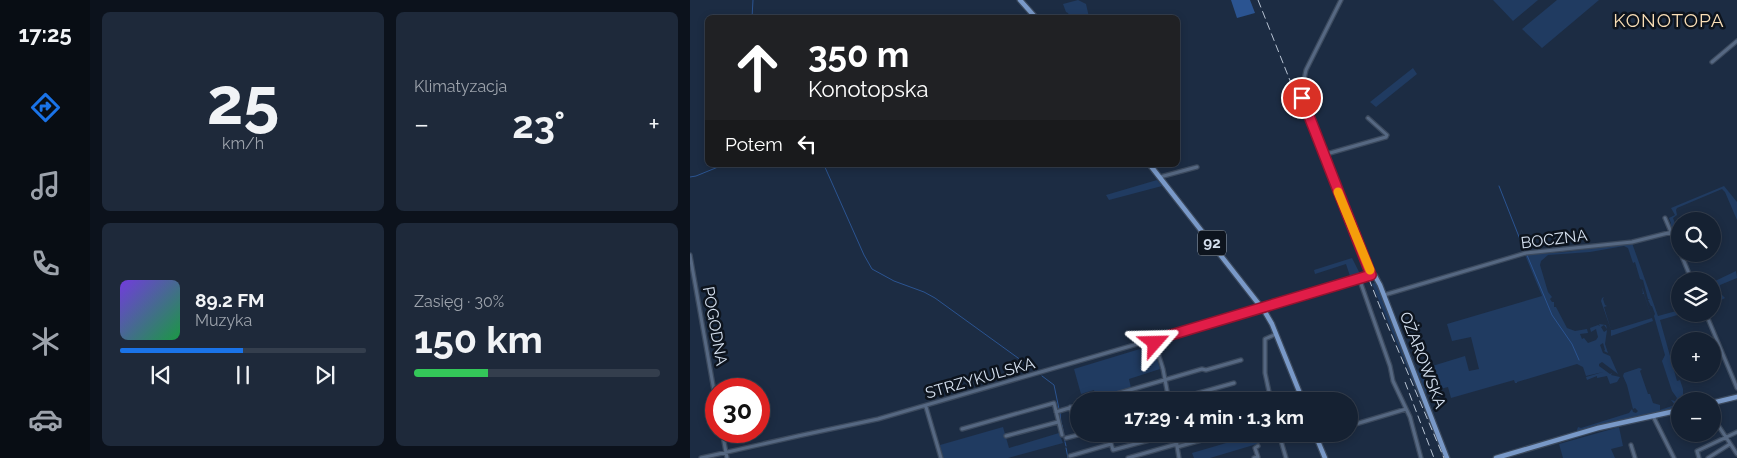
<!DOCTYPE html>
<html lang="pl">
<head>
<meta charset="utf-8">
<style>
	body { margin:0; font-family:Raleway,sans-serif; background:#1e293a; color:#f1f3f6; height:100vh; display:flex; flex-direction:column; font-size:19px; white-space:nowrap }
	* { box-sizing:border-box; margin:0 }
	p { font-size:16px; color:#9da3ac }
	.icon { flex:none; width:28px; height:28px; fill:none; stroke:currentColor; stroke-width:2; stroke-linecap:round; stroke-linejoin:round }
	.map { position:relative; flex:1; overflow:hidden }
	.sheet { display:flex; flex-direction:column; gap:12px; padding:12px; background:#0c121c; width:600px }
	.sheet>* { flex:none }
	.hud { position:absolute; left:15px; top:15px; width:475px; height:152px; border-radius:8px; box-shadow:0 2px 8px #0003,0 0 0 1px #343e4d; background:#202124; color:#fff; overflow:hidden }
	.tools { position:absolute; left:981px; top:212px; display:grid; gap:10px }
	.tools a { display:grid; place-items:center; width:50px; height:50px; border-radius:50%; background:#152132; box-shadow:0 2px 8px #0003,0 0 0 1px #343e4d; font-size:25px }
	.speed { position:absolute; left:15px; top:378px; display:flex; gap:10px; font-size:25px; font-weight:700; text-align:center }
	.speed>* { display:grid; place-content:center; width:65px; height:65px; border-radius:50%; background:#152132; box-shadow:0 2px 8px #0003,0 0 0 1px #343e4d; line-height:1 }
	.speed .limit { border:8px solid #d22; background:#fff; color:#111 }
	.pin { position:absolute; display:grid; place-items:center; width:42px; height:42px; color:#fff; margin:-21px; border:2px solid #fff; border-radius:50%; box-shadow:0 1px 5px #0007 }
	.me { position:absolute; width:55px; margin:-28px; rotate:65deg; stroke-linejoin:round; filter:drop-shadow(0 0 4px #0008) }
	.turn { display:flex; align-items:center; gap:18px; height:105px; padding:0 20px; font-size:22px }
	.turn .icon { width:65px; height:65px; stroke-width:2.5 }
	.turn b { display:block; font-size:35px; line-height:42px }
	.then { display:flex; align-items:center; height:48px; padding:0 20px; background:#0003; gap:10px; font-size:19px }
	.big { font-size:38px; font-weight:700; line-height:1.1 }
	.sheet .tile { flex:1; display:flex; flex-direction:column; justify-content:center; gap:8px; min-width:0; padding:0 18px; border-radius:8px; background:#1e293a }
	.sheet .dial { align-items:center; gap:0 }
	.dial b { font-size:65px; line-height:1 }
	.song { display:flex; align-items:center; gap:15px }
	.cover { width:60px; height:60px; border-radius:8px; background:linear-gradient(135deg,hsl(260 70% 55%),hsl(140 70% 35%)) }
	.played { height:5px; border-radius:2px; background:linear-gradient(90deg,#1a73e8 50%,#343e4d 50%) }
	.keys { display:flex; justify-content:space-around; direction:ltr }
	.heat { display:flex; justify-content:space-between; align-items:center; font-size:28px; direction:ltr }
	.charge { height:8px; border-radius:4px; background:linear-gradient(90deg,#34c759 30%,#343e4d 0) }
	.sheet .tiles { flex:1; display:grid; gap:12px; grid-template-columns:repeat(2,1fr) }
	.trip { position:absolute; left:380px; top:392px; width:288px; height:50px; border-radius:25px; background:#152132; box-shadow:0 2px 8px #0003,0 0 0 1px #343e4d; font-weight:700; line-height:50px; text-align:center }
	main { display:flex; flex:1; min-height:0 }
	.dock { display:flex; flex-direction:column; width:90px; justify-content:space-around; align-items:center; background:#080d14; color:#9da3ac }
	.dock .icon { width:35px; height:35px }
	.dock .selected { color:#1a73e8 }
	.dock b { font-size:22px; color:#f1f3f6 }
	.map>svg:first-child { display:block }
</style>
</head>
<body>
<main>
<nav class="dock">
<b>17:25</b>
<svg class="icon selected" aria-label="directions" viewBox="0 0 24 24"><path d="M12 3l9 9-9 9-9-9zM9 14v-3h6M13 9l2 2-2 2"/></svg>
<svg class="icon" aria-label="music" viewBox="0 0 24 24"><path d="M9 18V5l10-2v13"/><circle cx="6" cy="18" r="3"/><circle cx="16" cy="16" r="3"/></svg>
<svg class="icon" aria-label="phone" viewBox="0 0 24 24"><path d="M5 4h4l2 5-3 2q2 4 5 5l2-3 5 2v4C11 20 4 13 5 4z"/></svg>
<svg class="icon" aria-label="climate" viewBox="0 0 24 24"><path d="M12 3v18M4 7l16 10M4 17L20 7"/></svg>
<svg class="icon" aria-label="car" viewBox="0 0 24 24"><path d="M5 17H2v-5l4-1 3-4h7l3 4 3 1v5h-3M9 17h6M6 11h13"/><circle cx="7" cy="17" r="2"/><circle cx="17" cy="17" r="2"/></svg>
</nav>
<section class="sheet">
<div class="tiles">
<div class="tile dial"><b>25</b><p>km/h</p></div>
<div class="tile"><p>Klimatyzacja</p>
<div class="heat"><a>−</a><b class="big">23°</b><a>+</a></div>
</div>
<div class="tile">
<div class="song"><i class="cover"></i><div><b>89.2 FM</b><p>Muzyka</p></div></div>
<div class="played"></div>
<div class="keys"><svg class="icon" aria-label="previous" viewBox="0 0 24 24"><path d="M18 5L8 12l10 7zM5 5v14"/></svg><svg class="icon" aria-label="pause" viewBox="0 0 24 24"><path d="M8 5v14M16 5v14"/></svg><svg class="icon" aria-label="next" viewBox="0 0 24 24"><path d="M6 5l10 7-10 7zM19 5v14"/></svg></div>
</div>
<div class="tile"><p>Zasięg · 30%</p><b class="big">150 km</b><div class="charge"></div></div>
</div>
</section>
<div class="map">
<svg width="1047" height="458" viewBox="0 0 1047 458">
	<rect width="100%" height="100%" fill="#1c2c43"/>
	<path fill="#203b61" d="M388,0L396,4L399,17H380L378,13L376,12L373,4Z
		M803,0H848L823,21Z
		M867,0H909L852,48L832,29Z
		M723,68L727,74L686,107L680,102Z
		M467,180L472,186L419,200L416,195Z
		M1034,186L1047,202V220L1035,192L1032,189L987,208L986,210L987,215L983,218L986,226L990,225V236H984L980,227L982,226L980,227L981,223L979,218L985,215L981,208Z
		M942,243L968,316L990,310L991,314L970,320L987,381L990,380L993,389V397L995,396L996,400L990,401V408L888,432L887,430L888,427L891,428L939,413L942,409L943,412L946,413L948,411L945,408L943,409L937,385L933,376L934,373L949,368L952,369L950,371L958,394H960L963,403L970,405V410L985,405L981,400L985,401L987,398L982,391L972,361L975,355L964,316L965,314L962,306H961L958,300H960L958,299L953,280L950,279L945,262L943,263L938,248L934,246L900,252L858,255L851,261L850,265L858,292L862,297L860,299L862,302H864V307H866L877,328L885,331L897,329L898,333L890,334L892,339L894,338L898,343L906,340L908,337L906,329L901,332L900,328L908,325L910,326L909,324L916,325L917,329L914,325L911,327L914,332L917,330L915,344L918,353L914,351L915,350L913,343L910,345L913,353L920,356L928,374L912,362L909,364V366L920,374L922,373L921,375L930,377L927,382L920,384L917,376L907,378V376L897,380L896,377L913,372L896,376L893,367L887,364L827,382V383H825L824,380L761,398L758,387L735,393L726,371L775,356L779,371L789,369L781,337L762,341L757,324L852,296L835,255L876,252Z
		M662,258L671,276L661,279L656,264L625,274L624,270Z
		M1046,271L1047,278L1030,285L1031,294L1035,298L1025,303L1023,293V282Z
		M684,278L686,279L751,448L682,284L686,282Z
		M952,287L963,321L921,336V330L911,301L912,298L914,297L913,299L915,305L917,306L914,307L921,330H923L962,318L954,294H952L953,293Z
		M463,345L470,369L439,379L441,388L406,398L404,390L391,394L384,369Z
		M313,427L319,448L369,433L373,443L318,458H253L250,445Z
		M929,427L933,446L921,449L925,458H873L869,444Z
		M567,434H575L577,441L520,458H504L502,453Z"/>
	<path fill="#2b5491" d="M541,0H560L565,13L547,18Z"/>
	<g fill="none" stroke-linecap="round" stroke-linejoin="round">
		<path stroke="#2b5491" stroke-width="1" d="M62,18L63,0
			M134,165L174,255L182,269L204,281L234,292L245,298L346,371
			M0,177L6,176L33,165
			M809,186L835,252
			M837,255L862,315L882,344L889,360
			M352,376L364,385L369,409
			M370,413L371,423
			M372,425L375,441
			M375,442L376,446
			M376,448L378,458"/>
		<g stroke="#3b495d" stroke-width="5.5">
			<path id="minor" d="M651,0L616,70L611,93L613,104L681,275
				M1022,62L1047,41
				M633,155L696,137L697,135L678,118
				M470,177L507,167
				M975,218L990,253
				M991,254L1002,281
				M0,255L26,402
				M669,278L700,366L703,381L720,417L731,458
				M694,295L836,253L942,242L982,232
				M1016,314L1047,388
				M464,340L473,369L479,401
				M426,394L428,401
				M402,401L512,369L516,370L551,360
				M480,401L544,383
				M581,401L575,373V339L584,335
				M236,407L251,458
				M380,407L386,425L389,424
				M366,412L389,405
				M963,416L984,458
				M1022,416L1047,454
				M659,426L716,409
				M272,429L364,403L372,435
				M32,431L37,458
				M418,434L423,450L471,437
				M485,434L489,458
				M589,434L596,458
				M316,436L368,422
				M626,436L634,434
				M376,438L392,434
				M941,445L945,458
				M487,447L533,434
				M380,456L421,444
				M11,458L108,436L188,419L572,308
				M438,458L487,444
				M564,458L568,457L565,448L568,446
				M1009,458L1007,451L1047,432
				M1018,458L1040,444"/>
		</g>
		<g stroke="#3b495d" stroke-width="7">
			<path id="major" d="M330,0L346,18
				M460,165L575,312L582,324L613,401
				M572,308L679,275L685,276L690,285L757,458
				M1022,403L1047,397
				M625,434L635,458
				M806,458L908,428L990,410"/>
		</g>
		<use href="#minor" stroke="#566882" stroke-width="3"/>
		<use href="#major" stroke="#7999c8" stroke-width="4.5"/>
		<path stroke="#b7c3d3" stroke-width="1" stroke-dasharray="8 4" stroke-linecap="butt" d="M568,0L694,317L754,458
			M715,382L744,458"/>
	</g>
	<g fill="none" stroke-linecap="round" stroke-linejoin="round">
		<g stroke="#92132f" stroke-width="12">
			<path id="route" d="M465,343L464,340L681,275L612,98"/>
		</g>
		<use href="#route" stroke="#e11d48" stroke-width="9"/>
		<path stroke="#f59e0b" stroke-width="9" d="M648,192L680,270"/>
	</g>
	<g text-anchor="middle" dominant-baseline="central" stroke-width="5" stroke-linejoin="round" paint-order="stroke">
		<rect fill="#0d141e" stroke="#9aa4b1" stroke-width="1" x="508" y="230.5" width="28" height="25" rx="4"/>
		<g font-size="15" font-weight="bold" fill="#d6e1f0">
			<text x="522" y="243">92</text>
		</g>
		<g font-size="16" fill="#d6e1f0" stroke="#0d141e">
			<text transform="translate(864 239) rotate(-7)">BOCZNA</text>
			<text transform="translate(25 326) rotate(80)">POGODNA</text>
			<text transform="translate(733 360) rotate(69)">OŻAROWSKA</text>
			<text transform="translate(290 378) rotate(-16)">STRZYKULSKA</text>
		</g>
		<g font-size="19" letter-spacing="1" fill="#f9deb6" stroke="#0d141e">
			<text x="979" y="20">KONOTOPA</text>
		</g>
	</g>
</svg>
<div class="tools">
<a><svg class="icon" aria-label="search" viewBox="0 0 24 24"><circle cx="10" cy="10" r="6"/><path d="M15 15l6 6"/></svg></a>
<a><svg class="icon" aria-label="layers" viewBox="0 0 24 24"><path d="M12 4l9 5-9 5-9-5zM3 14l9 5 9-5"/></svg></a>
<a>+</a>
<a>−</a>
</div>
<div class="speed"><div class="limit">30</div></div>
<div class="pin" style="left:612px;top:98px;background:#d93025"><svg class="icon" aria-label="arrive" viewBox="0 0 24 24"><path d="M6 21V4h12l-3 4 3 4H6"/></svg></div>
<svg class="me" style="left:465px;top:343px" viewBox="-20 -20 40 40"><path d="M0-17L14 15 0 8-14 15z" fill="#e11d48" stroke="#fff" stroke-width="4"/></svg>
<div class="trip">17:29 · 4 min · 1.3 km</div>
<div class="hud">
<div class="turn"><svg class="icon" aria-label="ahead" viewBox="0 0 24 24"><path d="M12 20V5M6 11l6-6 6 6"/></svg><div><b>350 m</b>Konotopska</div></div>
<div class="then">Potem<svg class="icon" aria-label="left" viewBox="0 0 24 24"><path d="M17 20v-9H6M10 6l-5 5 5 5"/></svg></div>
</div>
</div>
</main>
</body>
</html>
